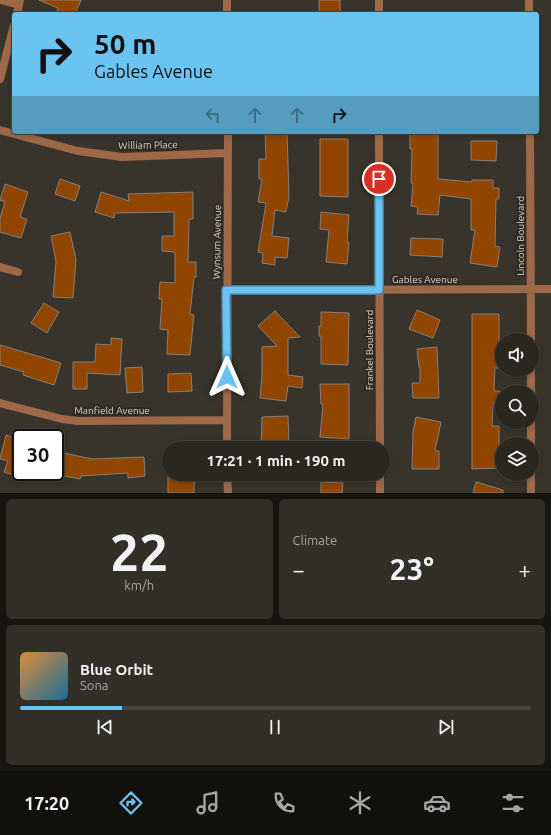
<!DOCTYPE html>
<html lang="en">
<head>
<meta charset="utf-8">
<style>
	body { margin:0; font-family:Ubuntu,sans-serif; background:#322f29; color:#f1f3f6; height:100vh; display:flex; flex-direction:column; font-size:15px; white-space:nowrap }
	* { box-sizing:border-box; margin:0 }
	p { font-size:13px; color:#a5a5a5 }
	.icon { flex:none; width:22px; height:22px; fill:none; stroke:currentColor; stroke-width:2; stroke-linecap:round; stroke-linejoin:round }
	.map { position:relative; height:493px; overflow:hidden }
	.details { display:flex; flex-direction:column; gap:6px; padding:6px; background:#171512; flex:1 }
	.details>* { flex:none }
	.banner { position:absolute; left:12px; top:12px; width:527px; height:122px; border-radius:4px; box-shadow:0 2px 6px #0003,0 0 0 1px #46443e; background:#6ac3f1; color:#111; overflow:hidden }
	.fabs { position:absolute; left:495px; top:333px; display:grid; gap:8px }
	.fabs a { display:grid; place-items:center; width:44px; height:44px; border-radius:50%; background:#2a2720; box-shadow:0 2px 6px #0003,0 0 0 1px #46443e; font-size:20px }
	.speed { position:absolute; left:12px; top:429px; display:flex; gap:8px; font-size:20px; font-weight:700; text-align:center }
	.speed>* { display:grid; place-content:center; width:52px; height:52px; border-radius:50%; background:#2a2720; box-shadow:0 2px 6px #0003,0 0 0 1px #46443e; line-height:1 }
	.speed .limit { border:2px solid #111; border-radius:6px; background:#fff; color:#111 }
	.pin { position:absolute; display:grid; place-items:center; width:34px; height:34px; color:#fff; margin:-17px; border:2px solid #fff; border-radius:50%; box-shadow:0 1px 4px #0007 }
	.me { position:absolute; width:44px; margin:-22px; rotate:0deg; stroke-linejoin:round; filter:drop-shadow(0 0 3px #0008) }
	.turn { display:flex; align-items:center; gap:14px; height:84px; padding:0 16px; font-size:18px }
	.turn .icon { width:52px; height:52px; stroke-width:2.5 }
	.turn b { display:block; font-size:28px; line-height:34px }
	.lanes { display:flex; align-items:center; height:38px; padding:0 16px; background:#0003; justify-content:center; gap:20px; direction:ltr }
	.lanes .off { opacity:.35 }
	.big { font-size:30px; font-weight:600; line-height:1.1 }
	.details .card { flex:1; display:flex; flex-direction:column; justify-content:center; gap:6px; min-width:0; padding:0 14px; border-radius:6px; background:#322f29 }
	.details .dial { align-items:center; gap:0 }
	.dial b { font-size:52px; line-height:1 }
	.song { display:flex; align-items:center; gap:12px }
	.cover { width:48px; height:48px; border-radius:6px; background:linear-gradient(135deg,hsl(30 70% 55%),hsl(200 70% 35%)) }
	.played { height:4px; border-radius:2px; background:linear-gradient(90deg,#6ac3f1 20%,#46443e 20%) }
	.keys { display:flex; justify-content:space-around; direction:ltr }
	.heat { display:flex; justify-content:space-between; align-items:center; font-size:22px; direction:ltr }
	.details .tiles { flex:1; display:grid; gap:6px; grid-template-columns:1fr 1fr }
	.card:last-child { grid-column:span 2 }
	.trip { position:absolute; left:162px; top:441px; width:228px; height:40px; border-radius:20px; background:#2a2720; box-shadow:0 2px 6px #0003,0 0 0 1px #46443e; font-weight:600; line-height:40px; text-align:center }
	.tab-bar { display:flex; height:64px; justify-content:space-around; align-items:center; background:#11100d; color:#a5a5a5 }
	.tab-bar .icon { width:28px; height:28px }
	.tab-bar .selected { color:#6ac3f1 }
	.tab-bar b { font-size:18px; color:#f1f3f6 }
	.map>svg:first-child { display:block }
</style>
</head>
<body>
<div class="map">
<svg width="551" height="493" viewBox="0 0 551 493">
	<rect width="100%" height="100%" fill="#38342b"/>
	<path fill="#904600" stroke="#8a7f78" d="M39,0H81L75,14H56L58,8Z
		M319,0H340V14H319Z
		M265,132H287L289,196L286,212L275,210L272,236L289,238L287,258L275,257V265L262,263L263,253L258,252L266,203L258,202L262,179H259V159H266Z
		M410,132H438V179L472,182V180H493V188H499V199H496L495,246L500,247L497,267L470,263L475,230H471V199L440,195L438,215L417,214L418,207L411,206L413,183H411L412,149H410Z
		M320,139H348V197L320,196Z
		M471,141H497L496,161L471,160Z
		M60,179L80,186L75,201L55,194Z
		M5,184L28,192L20,217L27,219L21,238L0,232V218L5,202L0,200Z
		M101,192L129,201L128,194L193,192V219H189L188,262H196V277H194L190,314L194,315L190,355L167,354L168,330L160,329L162,299H159L160,282L175,283V252L162,251V236H174V212L115,213L114,218L95,212Z
		M321,212L349,215L347,242H349L347,264L326,262L329,230L320,229Z
		M70,232L76,260L73,298L53,297L56,261L51,236Z
		M411,238L443,239L442,257L410,255Z
		M44,303L59,312L47,333L31,323Z
		M417,310L440,320L433,338L409,329Z
		M275,311L300,337L288,338V375L303,377L302,388L288,386L286,401L260,398L262,373V347L277,346L258,326Z
		M321,312L349,313L348,365L321,364V336H319V326H321Z
		M472,314H499V368H495L494,391H500V404L493,403L492,426H499V468L472,469Z
		M111,338L122,339L120,375L87,373V389H73V362H95L96,344L111,345Z
		M0,345L61,363L54,385L23,375L24,372L0,365Z
		M437,347L439,398H413L412,383H420V367H419L417,349Z
		M142,367L143,392L127,393L125,368Z
		M191,373L192,391L168,392V374Z
		M320,384H349V439L320,437L323,404H321Z
		M288,416L289,448H261L262,417Z
		M416,417L441,422L435,451H439V469H412L413,432Z
		M6,435L21,440V459L16,476L4,472L8,461L0,459Z
		M64,453L92,459L144,457L145,476L128,478V473L81,476L80,479L59,475Z
		M168,474H194V493H168Z
		M321,482L343,483L342,493H321Z
		M476,482L503,490V493H473Z"/>
	<g fill="none" stroke-linecap="round" stroke-linejoin="round">
		<path stroke="#9e6949" stroke-width="8" d="M1,0L19,5
			M227,0V14
			M529,0V14
			M379,14V0
			M0,130L78,151L122,157L228,153
			M379,132L380,448
			M530,132L531,340
			M0,267L18,272
			M226,290L551,289
			M531,370V392
			M0,403L62,419L78,421L227,420
			M531,422V444
			M227,448L228,132
			M227,474L228,493
			M380,474V493
			M531,474V493"/>
		<path stroke="#9e6949" stroke-width="8" d="M17,14L20,0
			M0,79L14,25"/>
	</g>
	<g fill="none" stroke-linecap="round" stroke-linejoin="round">
		<g stroke="#457f9d" stroke-width="10">
			<path id="route" d="M227,377L226,290H379V179"/>
		</g>
		<use href="#route" stroke="#6ac3f1" stroke-width="7"/>
	</g>
	<g text-anchor="middle" dominant-baseline="central" stroke-width="4" stroke-linejoin="round" paint-order="stroke">
		<g font-size="10" fill="#d9d7d1" stroke="#2e2a21">
			<text transform="translate(148 145) rotate(-1)">William Place</text>
			<text transform="translate(520 236) rotate(-90)">Lincoln Boulevard</text>
			<text transform="translate(217 242) rotate(-89)">Wynsum Avenue</text>
			<text x="425" y="279">Gables Avenue</text>
			<text transform="translate(369 350) rotate(-90)">Frankel Boulevard</text>
			<text x="112" y="410">Manfield Avenue</text>
		</g>
	</g>
</svg>
<div class="fabs">
<a><svg class="icon" aria-label="sound" viewBox="0 0 24 24"><path d="M4 9h4l5-4v14l-5-4H4zM17 9q2 3 0 6"/></svg></a>
<a><svg class="icon" aria-label="search" viewBox="0 0 24 24"><circle cx="10" cy="10" r="6"/><path d="M15 15l6 6"/></svg></a>
<a><svg class="icon" aria-label="layers" viewBox="0 0 24 24"><path d="M12 4l9 5-9 5-9-5zM3 14l9 5 9-5"/></svg></a>
</div>
<div class="speed"><div class="limit">30</div></div>
<div class="pin" style="left:379px;top:179px;background:#d93025"><svg class="icon" aria-label="arrive" viewBox="0 0 24 24"><path d="M6 21V4h12l-3 4 3 4H6"/></svg></div>
<svg class="me" style="left:227px;top:377px" viewBox="-20 -20 40 40"><path d="M0-17L14 15 0 8-14 15z" fill="#6ac3f1" stroke="#fff" stroke-width="4"/></svg>
<div class="trip">17:21 · 1 min · 190 m</div>
<div class="banner">
<div class="turn"><svg class="icon" aria-label="right" viewBox="0 0 24 24"><path d="M7 20v-9h11M14 6l5 5-5 5"/></svg><div><b>50 m</b>Gables Avenue</div></div>
<div class="lanes"><svg class="icon off" aria-label="left" viewBox="0 0 24 24"><path d="M17 20v-9H6M10 6l-5 5 5 5"/></svg><svg class="icon off" aria-label="ahead" viewBox="0 0 24 24"><path d="M12 20V5M6 11l6-6 6 6"/></svg><svg class="icon off" aria-label="ahead" viewBox="0 0 24 24"><path d="M12 20V5M6 11l6-6 6 6"/></svg><svg class="icon" aria-label="right" viewBox="0 0 24 24"><path d="M7 20v-9h11M14 6l5 5-5 5"/></svg></div>
</div>
</div>
<section class="details">
<div class="tiles">
<div class="card dial"><b>22</b><p>km/h</p></div>
<div class="card"><p>Climate</p>
<div class="heat"><a>−</a><b class="big">23°</b><a>+</a></div>
</div>
<div class="card">
<div class="song"><i class="cover"></i><div><b>Blue Orbit</b><p>Sona</p></div></div>
<div class="played"></div>
<div class="keys"><svg class="icon" aria-label="previous" viewBox="0 0 24 24"><path d="M18 5L8 12l10 7zM5 5v14"/></svg><svg class="icon" aria-label="pause" viewBox="0 0 24 24"><path d="M8 5v14M16 5v14"/></svg><svg class="icon" aria-label="next" viewBox="0 0 24 24"><path d="M6 5l10 7-10 7zM19 5v14"/></svg></div>
</div>
</div>
</section>
<nav class="tab-bar">
<b>17:20</b>
<svg class="icon selected" aria-label="directions" viewBox="0 0 24 24"><path d="M12 3l9 9-9 9-9-9zM9 14v-3h6M13 9l2 2-2 2"/></svg>
<svg class="icon" aria-label="music" viewBox="0 0 24 24"><path d="M9 18V5l10-2v13"/><circle cx="6" cy="18" r="3"/><circle cx="16" cy="16" r="3"/></svg>
<svg class="icon" aria-label="phone" viewBox="0 0 24 24"><path d="M5 4h4l2 5-3 2q2 4 5 5l2-3 5 2v4C11 20 4 13 5 4z"/></svg>
<svg class="icon" aria-label="climate" viewBox="0 0 24 24"><path d="M12 3v18M4 7l16 10M4 17L20 7"/></svg>
<svg class="icon" aria-label="car" viewBox="0 0 24 24"><path d="M5 17H2v-5l4-1 3-4h7l3 4 3 1v5h-3M9 17h6M6 11h13"/><circle cx="7" cy="17" r="2"/><circle cx="17" cy="17" r="2"/></svg>
<svg class="icon" aria-label="filters" viewBox="0 0 24 24"><path d="M4 7h16M4 17h16"/><circle cx="9" cy="7" r="2"/><circle cx="15" cy="17" r="2"/></svg>
</nav>
</body>
</html>
